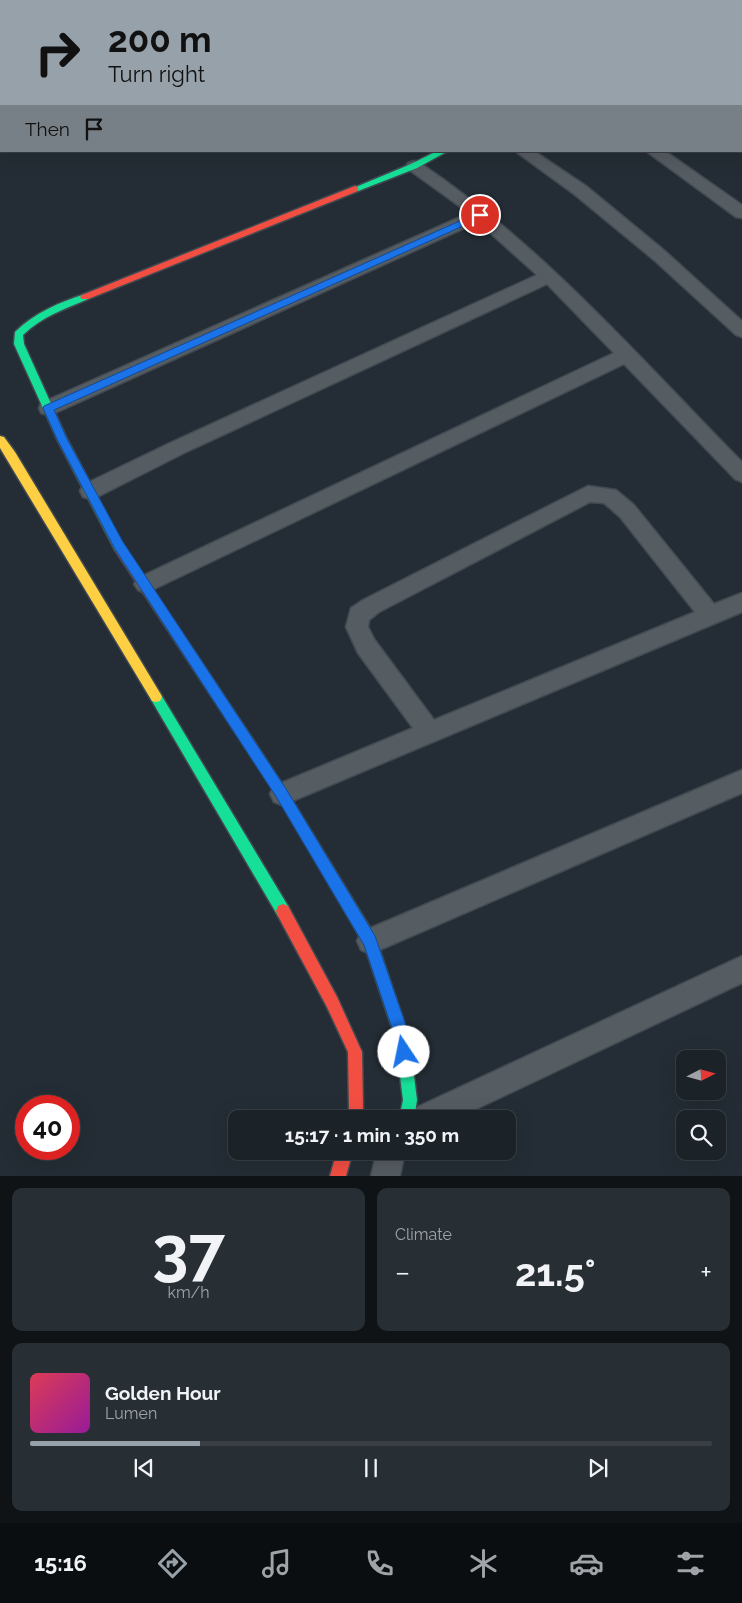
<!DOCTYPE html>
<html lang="en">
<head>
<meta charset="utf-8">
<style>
	body { margin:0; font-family:Raleway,sans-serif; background:#282f34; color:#f1f3f6; height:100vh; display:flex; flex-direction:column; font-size:19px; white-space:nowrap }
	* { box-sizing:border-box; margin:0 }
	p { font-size:16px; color:#a0a4a8 }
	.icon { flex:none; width:28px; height:28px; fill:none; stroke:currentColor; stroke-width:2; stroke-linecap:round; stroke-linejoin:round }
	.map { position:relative; height:1176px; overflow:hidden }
	.details { display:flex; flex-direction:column; gap:12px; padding:12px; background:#0f1316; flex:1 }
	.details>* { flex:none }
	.banner { position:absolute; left:0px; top:0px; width:742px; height:152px; box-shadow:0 5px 20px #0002,0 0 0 1px #393f45; background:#97a1a9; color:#111; overflow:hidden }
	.needle { width:32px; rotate:84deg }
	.controls { position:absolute; left:676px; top:1050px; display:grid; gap:10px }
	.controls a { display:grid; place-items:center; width:50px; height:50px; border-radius:10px; background:#1b2228; box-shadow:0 5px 20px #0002,0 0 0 1px #393f45; font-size:25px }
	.speed { position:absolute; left:15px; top:1095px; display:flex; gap:10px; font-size:25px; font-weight:700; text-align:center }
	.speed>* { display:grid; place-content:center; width:65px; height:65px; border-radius:50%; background:#1b2228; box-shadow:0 5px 20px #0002,0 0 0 1px #393f45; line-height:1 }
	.speed .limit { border:8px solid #d22; background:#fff; color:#111 }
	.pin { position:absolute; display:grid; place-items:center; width:42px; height:42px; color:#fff; margin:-21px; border:2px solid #fff; border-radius:50%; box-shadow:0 1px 5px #0007 }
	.me { position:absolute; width:55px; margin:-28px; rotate:349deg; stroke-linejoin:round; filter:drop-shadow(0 0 4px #0008) }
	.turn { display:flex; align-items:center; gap:18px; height:105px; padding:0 25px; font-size:22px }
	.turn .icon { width:65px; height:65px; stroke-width:2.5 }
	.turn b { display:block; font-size:35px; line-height:42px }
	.then { display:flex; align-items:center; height:48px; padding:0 25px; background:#0003; gap:10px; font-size:19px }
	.big { font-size:38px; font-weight:700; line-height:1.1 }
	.details .tile { flex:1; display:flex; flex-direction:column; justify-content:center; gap:8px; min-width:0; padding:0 18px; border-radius:10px; background:#282f34 }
	.details .dial { align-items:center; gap:0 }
	.dial b { font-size:65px; line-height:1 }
	.song { display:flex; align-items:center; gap:15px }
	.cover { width:60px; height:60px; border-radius:8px; background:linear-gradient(135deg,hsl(350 70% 55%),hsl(300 70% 35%)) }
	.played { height:5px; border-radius:2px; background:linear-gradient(90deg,#97a1a9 25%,#393f45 25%) }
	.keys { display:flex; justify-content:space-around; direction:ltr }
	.heat { display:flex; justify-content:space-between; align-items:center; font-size:28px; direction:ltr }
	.details .tiles { flex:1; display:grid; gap:12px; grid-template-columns:1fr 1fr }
	.tile:last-child { grid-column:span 2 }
	.trip { position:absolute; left:228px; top:1110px; width:288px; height:50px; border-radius:10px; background:#1b2228; box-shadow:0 5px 20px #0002,0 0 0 1px #393f45; font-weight:700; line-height:50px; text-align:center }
	.tab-bar { display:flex; height:80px; justify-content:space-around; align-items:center; background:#0b0e10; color:#a0a4a8 }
	.tab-bar .icon { width:35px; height:35px }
	.tab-bar .selected { color:#97a1a9 }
	.tab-bar b { font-size:22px; color:#f1f3f6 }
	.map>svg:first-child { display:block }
</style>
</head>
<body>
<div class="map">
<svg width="742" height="1176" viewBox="0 0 742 1176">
	<rect width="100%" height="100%" fill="#242d35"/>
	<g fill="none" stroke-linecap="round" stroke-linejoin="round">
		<g stroke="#424a51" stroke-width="14">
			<path id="lane" d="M162,1L164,0"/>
		</g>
		<g stroke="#424a51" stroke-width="3">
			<path id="street" d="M255,0H269V1H255Z
				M641,0H656L657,1H642Z
				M741,8H742V16H741Z
				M741,47H742V56H741Z
				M0,52H1V60H0Z
				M741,123H742V133L741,132Z
				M515,151H534L586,186L666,252L742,321V337L736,335L654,260L574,194Z
				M646,151H665L742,205V218L736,217Z
				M414,161L420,163C542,245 639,357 742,462V482L735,479L624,364L152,590L145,593L138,590L134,584L138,578L614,353L547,284L184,453L97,497L90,499L83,497L80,491L83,485L170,443L537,275L478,222L55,413L48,415L41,413L39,408L41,403L469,213L408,169L406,166L408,163Z
				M588,486L616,490L634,505L714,604L742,593V612L290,802L282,805L274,802L270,794L274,786L413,728L358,653L346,627L351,608L363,600ZM590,502L604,503L620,517L695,612L434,720L374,639L368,627L369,620L379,612Z
				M742,770V793L370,954L361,950L357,941L361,932Z
				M742,956V983L455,1119H409L413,1109Z
				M377,1151H405L400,1176H371Z"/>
		</g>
		<g stroke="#424a51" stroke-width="3">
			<path id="fast" d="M437,151H448L417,168L358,191H352L351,189L411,164Z
				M85,294L90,297L88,299C65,309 41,317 23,335L24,344L67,439L124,547L123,550H115L57,439L14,344L15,332C34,313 60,302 85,294Z
				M156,692L160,693L288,906L290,911L288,916L283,918L278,916L152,701L150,697L152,693Z
				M250,739L254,741L286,790L375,936L409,1037L417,1100L414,1119H399L403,1100L395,1037L364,944L278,798L246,749L244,745L246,741Z"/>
		</g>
		<g stroke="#424a51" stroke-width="3">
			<path id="slow" d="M0,436L4,437L15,452L160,693L162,697L160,701L156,702L152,701L0,448Z"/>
		</g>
		<g stroke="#424a51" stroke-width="3">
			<path id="jam" d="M355,186L358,187V191L88,299H82L80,297L82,295Z
				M119,543L123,544L254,741L256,745L254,749L250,751L246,749L115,550L114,547L115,544Z
				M283,904L288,906L337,997L362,1052L363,1108L361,1119H346L349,1108L348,1052L327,1007L278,916L276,911L278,906Z
				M337,1151H353L346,1176H330Z"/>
		</g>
		<use href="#lane" stroke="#555c62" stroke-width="11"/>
		<use href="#street" fill="#555c62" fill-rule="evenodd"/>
		<use href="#fast" fill="#16e098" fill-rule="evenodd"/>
		<use href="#slow" fill="#ffcf43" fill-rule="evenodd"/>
		<use href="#jam" fill="#f24e42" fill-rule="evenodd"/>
	</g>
	<path fill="#1a73e8" stroke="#114b97" d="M480,212L484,215L483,217L54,410L67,439L123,542L286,789L375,936L410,1037L412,1052L409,1058L404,1060L399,1058L395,1037L364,945L277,798L115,549L57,439L43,408L44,406Z"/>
</svg>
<div class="controls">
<a><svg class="needle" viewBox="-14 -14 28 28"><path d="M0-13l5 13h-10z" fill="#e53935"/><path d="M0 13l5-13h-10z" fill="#a0a4a8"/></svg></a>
<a><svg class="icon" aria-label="search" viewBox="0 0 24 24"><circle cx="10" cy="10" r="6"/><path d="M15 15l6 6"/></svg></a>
</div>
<div class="speed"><div class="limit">40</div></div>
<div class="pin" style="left:480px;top:215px;background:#d93025"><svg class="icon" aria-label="arrive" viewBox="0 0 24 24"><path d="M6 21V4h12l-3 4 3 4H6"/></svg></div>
<svg class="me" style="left:404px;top:1052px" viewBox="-20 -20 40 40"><circle r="19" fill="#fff"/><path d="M0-13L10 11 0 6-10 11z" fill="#1a73e8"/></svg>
<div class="trip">15:17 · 1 min · 350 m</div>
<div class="banner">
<div class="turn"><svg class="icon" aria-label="right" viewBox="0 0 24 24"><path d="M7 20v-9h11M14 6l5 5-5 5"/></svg><div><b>200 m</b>Turn right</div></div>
<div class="then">Then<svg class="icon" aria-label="arrive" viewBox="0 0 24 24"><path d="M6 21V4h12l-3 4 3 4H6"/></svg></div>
</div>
</div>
<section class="details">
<div class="tiles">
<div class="tile dial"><b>37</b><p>km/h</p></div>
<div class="tile"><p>Climate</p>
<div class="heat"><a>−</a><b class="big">21.5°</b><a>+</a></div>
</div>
<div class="tile">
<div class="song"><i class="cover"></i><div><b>Golden Hour</b><p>Lumen</p></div></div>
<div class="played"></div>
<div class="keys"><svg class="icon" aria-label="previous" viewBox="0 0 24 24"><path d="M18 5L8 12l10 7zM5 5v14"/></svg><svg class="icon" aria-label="pause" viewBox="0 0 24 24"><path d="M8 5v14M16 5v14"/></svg><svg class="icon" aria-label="next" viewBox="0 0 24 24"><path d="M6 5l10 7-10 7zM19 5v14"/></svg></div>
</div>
</div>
</section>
<nav class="tab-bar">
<b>15:16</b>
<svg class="icon selected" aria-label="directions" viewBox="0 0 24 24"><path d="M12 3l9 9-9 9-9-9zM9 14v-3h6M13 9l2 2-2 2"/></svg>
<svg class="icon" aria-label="music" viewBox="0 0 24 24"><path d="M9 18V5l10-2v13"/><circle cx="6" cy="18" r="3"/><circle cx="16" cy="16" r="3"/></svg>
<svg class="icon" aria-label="phone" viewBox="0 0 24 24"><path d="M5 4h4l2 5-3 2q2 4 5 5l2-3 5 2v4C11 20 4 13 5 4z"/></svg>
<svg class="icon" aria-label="climate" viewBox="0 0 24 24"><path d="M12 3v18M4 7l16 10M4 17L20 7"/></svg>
<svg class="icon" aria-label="car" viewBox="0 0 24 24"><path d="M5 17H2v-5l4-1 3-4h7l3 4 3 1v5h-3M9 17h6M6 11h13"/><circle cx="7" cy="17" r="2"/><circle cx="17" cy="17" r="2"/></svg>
<svg class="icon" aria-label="filters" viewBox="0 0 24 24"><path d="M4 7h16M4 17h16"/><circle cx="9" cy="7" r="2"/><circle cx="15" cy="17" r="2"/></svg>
</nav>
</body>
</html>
